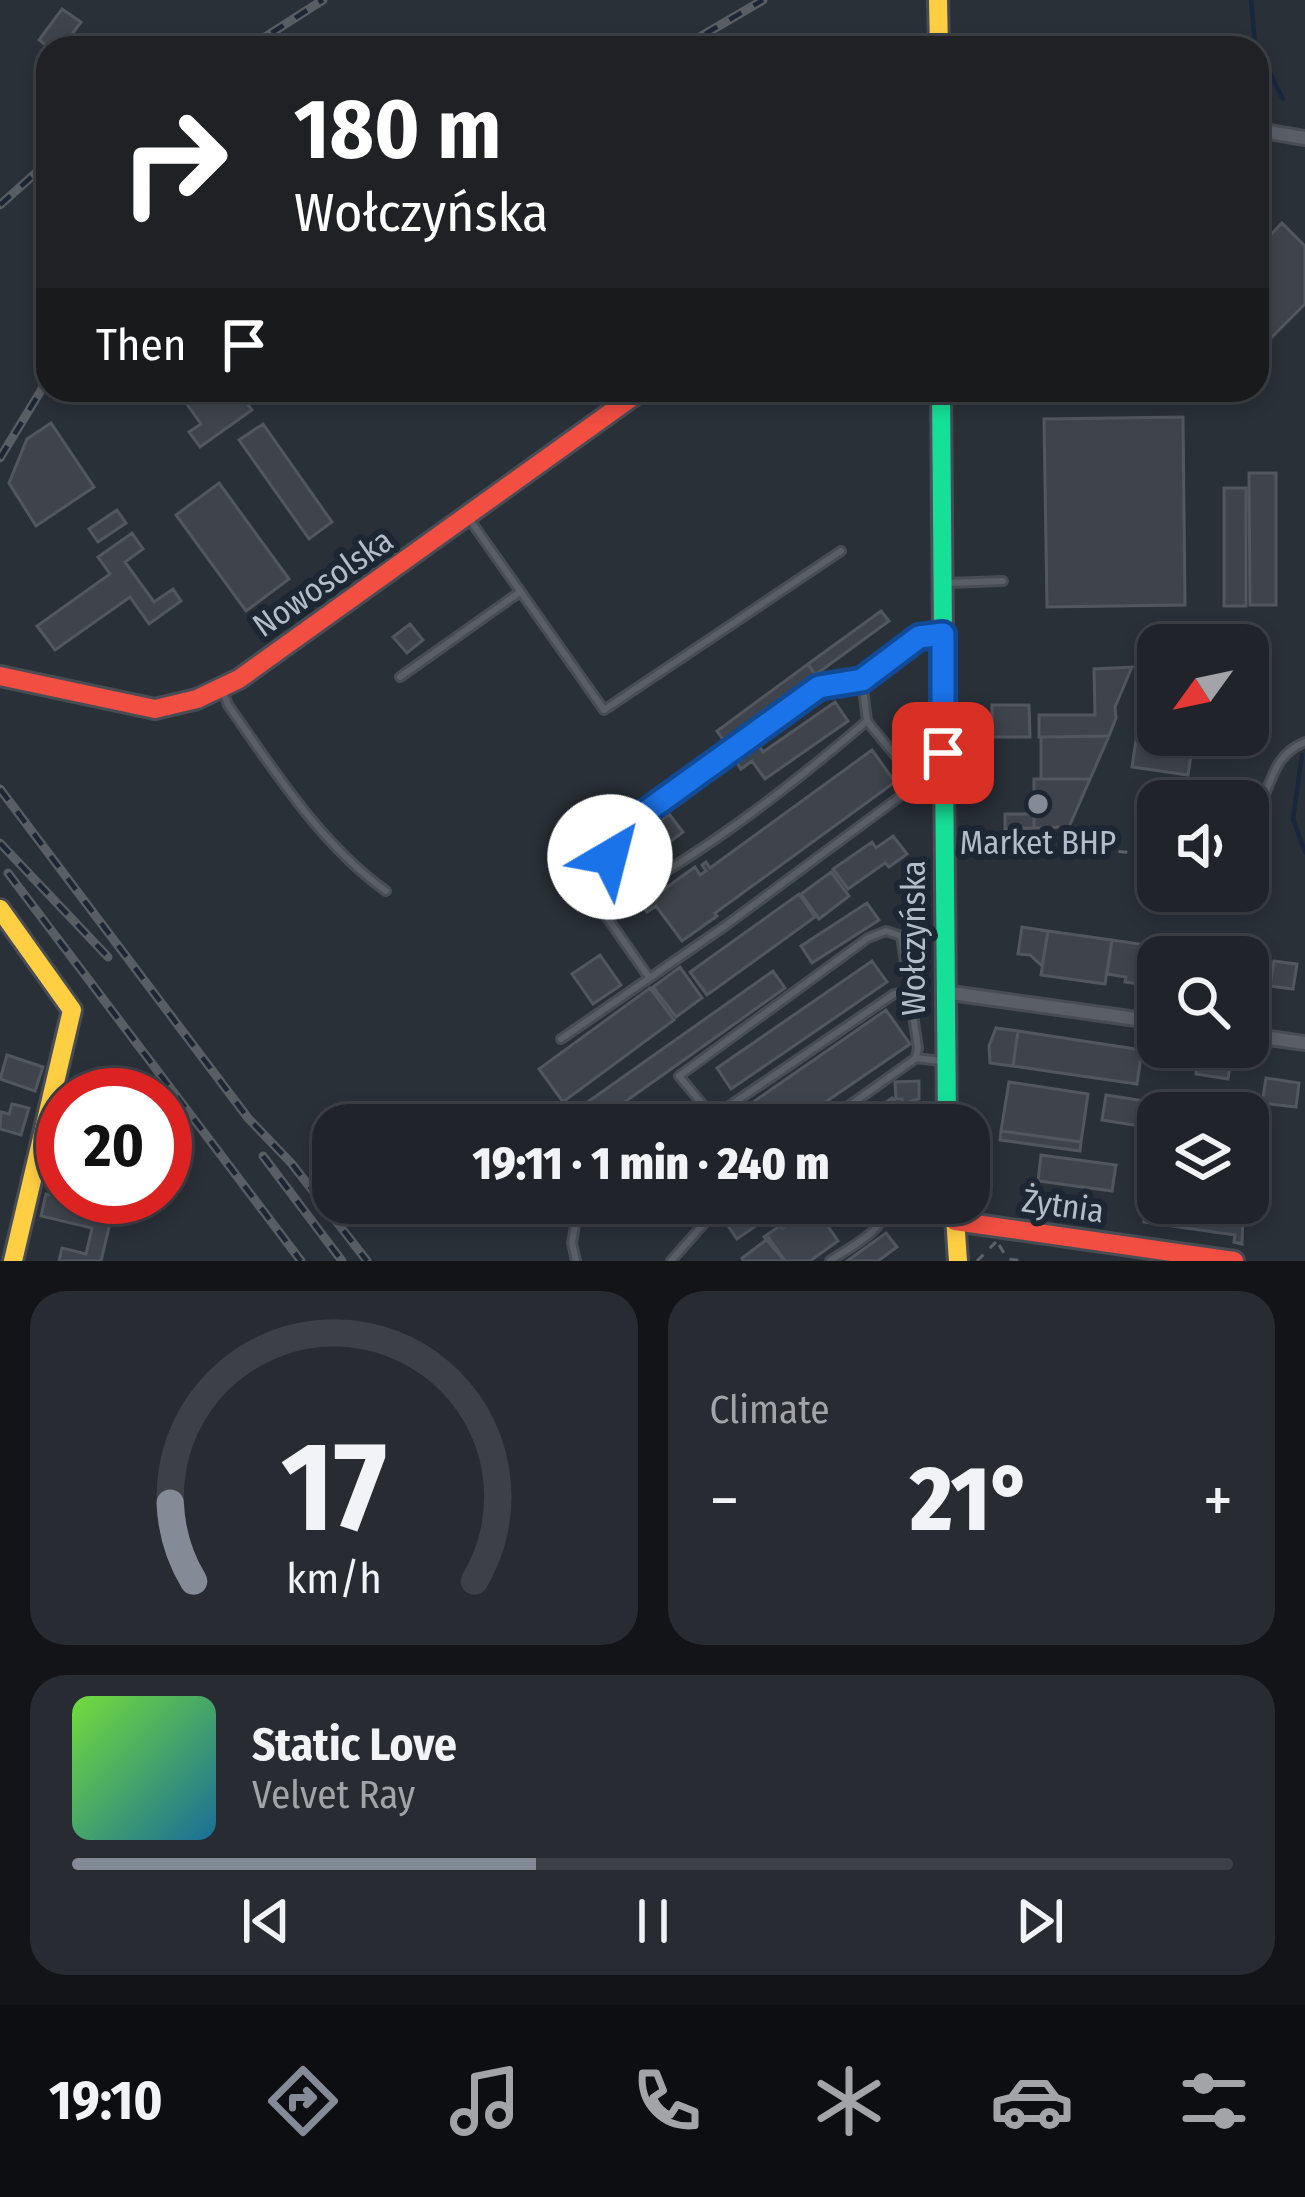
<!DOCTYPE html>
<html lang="en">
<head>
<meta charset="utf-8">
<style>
	body { margin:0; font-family:"Fira Sans Condensed",sans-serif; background:#282c32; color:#f1f3f6; height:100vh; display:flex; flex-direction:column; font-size:45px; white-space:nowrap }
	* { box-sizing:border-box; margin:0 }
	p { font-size:39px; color:#a2a4a8 }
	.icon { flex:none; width:66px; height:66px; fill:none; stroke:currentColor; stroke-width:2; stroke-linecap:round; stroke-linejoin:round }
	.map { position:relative; height:1261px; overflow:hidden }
	.side { display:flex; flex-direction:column; gap:30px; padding:30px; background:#121417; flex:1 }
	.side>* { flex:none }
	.hud { position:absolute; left:36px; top:36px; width:1233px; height:366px; border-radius:36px; box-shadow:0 6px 18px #0003,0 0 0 3px #3d4147; background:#202124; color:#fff; overflow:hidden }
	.needle { width:78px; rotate:237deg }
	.fabs { position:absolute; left:1137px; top:624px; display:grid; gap:24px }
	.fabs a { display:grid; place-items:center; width:132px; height:132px; border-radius:24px; background:#20242a; box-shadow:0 6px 18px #0003,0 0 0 3px #3d4147; font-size:60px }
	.speed { position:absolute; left:36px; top:1068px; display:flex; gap:24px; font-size:60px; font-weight:700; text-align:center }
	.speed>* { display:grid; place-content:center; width:156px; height:156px; border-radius:50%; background:#20242a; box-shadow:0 6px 18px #0003,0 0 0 3px #3d4147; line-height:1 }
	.speed .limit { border:18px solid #d22; background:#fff; color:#111 }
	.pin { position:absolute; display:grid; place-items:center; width:102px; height:102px; color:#fff; margin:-51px; border-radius:24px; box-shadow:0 6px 18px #0006 }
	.me { position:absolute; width:132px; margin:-66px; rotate:37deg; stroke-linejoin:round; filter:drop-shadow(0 0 9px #0008) }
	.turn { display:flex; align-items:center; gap:42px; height:252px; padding:0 60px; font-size:54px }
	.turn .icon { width:156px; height:156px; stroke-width:2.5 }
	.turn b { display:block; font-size:84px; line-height:102px }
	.then { display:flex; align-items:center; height:114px; padding:0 60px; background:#0003; gap:24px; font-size:45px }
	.big { font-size:90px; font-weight:800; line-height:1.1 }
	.side .card { flex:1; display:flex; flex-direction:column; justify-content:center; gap:18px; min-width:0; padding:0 42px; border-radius:36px; background:#282c32 }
	.side .dial { align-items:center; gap:0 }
	.dial svg { height:312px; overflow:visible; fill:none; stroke:#3d4147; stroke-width:7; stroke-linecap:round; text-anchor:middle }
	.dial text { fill:#f1f3f6; stroke:none }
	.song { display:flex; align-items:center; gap:36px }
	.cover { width:144px; height:144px; border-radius:18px; background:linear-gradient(135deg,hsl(100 70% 55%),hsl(200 70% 35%)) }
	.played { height:12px; border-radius:6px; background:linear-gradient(90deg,#848b96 40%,#3d4147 40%) }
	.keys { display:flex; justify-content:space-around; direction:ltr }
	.heat { display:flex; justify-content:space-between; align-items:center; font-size:66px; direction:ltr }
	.side .tiles { flex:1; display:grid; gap:30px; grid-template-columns:1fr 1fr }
	.card:last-child { grid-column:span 2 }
	.trip { position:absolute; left:312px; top:1104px; width:678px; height:120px; border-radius:36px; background:#20242a; box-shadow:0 6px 18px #0003,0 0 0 3px #3d4147; font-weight:800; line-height:120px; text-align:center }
	.tabs { display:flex; height:192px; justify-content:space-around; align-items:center; background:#0d0e11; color:#a2a4a8 }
	.tabs .icon { width:84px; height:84px }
	.tabs .active { color:#848b96 }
	.tabs b { font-size:54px; color:#f1f3f6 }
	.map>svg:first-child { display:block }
</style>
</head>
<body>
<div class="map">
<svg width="1305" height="1261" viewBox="0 0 1305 1261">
	<rect width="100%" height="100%" fill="#2a3038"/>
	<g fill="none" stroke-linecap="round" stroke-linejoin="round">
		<path stroke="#19273c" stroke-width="4.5" d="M1251,0L1255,43L1283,99
			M1302,755L1293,819L1305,852"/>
	</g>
	<path fill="#3f444c" stroke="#52575f" stroke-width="3" d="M62,9L81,22L62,48H50L39,40Z
		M1282,223L1305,246V304L1257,352V249Z
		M177,390H237L252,410L200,447L189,432L201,424Z
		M1183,417L1185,605L1047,607L1044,419Z
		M51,423L94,487L36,526L9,483L27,439Z
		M263,424L332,522L309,539L239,440Z
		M1249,473H1276V605H1250Z
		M219,483L289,579L246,611L176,515Z
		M1224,488H1246V606H1224Z
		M117,510L126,523L98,542L89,529Z
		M132,533L143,549L125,562L154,602L173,589L181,601L149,624L130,597L55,650L37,626L110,574L98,557Z
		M881,611L889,621L815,675L808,664Z
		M410,624L423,640L407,653L393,637Z
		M808,664L817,677L726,744L717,731Z
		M1132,667L1115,707L1116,718L1109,736L1039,737V715H1095L1094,669Z
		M835,702L848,721L765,779L752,761L741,769L735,760L758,744L763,752Z
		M992,705H1029L1030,737H992Z
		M1139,720L1158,723V735L1193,742L1188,775L1132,767Z
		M1109,736L1090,779H1041V737Z
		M872,750L895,782L715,913L717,916L682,941L656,906L647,912L642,905L695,867L700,875L706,871L702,865L706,862L710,868Z
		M1034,779H1090L1069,827L1034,828Z
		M669,814L683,832L658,851L644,833Z
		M1005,814H1034V828L1005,829Z
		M893,836L907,854L889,867L885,863L848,889L833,869L872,842L876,848Z
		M831,872L849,896L819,919L801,894Z
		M799,894L815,917L707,995L690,972Z
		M867,903L879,920L812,963L801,946Z
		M1022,927L1048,931L1042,966L1030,955L1018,954Z
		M1048,931L1112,940L1105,984L1041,975Z
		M1112,940L1172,949L1170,957H1158V987L1125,982L1126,977L1107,974Z
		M600,955L621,985L593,1004L572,974Z
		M872,961L887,982L731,1089L717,1068Z
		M1274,961L1297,964L1293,989L1270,986Z
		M680,967L702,998L676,1017L653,987Z
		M773,971L785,988L643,1089L592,1125H555Z
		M650,988L674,1020L563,1102L539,1069Z
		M886,1010L910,1044L792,1125H755L743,1109Z
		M996,1028L1018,1031L1013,1066L990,1063L989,1046Z
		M1018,1031L1142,1050L1137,1084L1013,1066Z
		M1198,1054L1231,1060L1228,1079L1196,1074Z
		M7,1055L43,1067L35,1091L0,1079Z
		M1266,1078L1299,1083L1296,1107L1262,1103Z
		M919,1081V1099L902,1104V1099H896L895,1082Z
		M1009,1082L1088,1094L1081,1142L1001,1131Z
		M1106,1095L1164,1104L1163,1113H1158V1129L1102,1120Z
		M892,1098L900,1109L877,1125H852Z
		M12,1104L29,1108L21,1135L0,1129L1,1112L9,1114Z
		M1001,1131L1081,1142L1080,1151L1000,1140Z
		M1041,1155L1116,1165L1112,1191L1038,1181Z
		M1150,1171L1158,1172V1203H1241L1239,1218L1146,1204Z
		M46,1194L72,1199L70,1208L111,1219L101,1261H59L62,1248L86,1254L92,1228L41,1216Z
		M812,1203L838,1241L810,1261H785L764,1237Z
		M1146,1204L1239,1218L1243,1215L1242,1244L1234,1242L1235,1235L1144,1222Z
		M749,1208L760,1223L737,1239L726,1223Z
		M886,1233L897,1247L878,1261H847Z
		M769,1238L785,1261H743L742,1258Z"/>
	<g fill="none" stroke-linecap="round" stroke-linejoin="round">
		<g stroke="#484c55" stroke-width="12">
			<path id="lane" d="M470,520L604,710L841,551
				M946,583L1003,581
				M400,677L520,592
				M223,691L228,705C274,770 320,844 386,891
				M1264,797C1274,771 1279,753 1305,742
				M629,893C715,845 793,784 867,721
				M648,976L606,916L629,893L610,857L614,835L819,687L862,680L919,637L939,635
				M561,1039L725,926L910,789L898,759L867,721L862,680
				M916,1058L941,1061
				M630,1125L659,1111L681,1125
				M704,1125L713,1117L721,1125
				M822,1125L916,1058L918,1048L901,936L886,931L868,938L679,1076L713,1117L894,994L908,991
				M782,1224L778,1218L794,1203
				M576,1261L572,1243L579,1203
				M671,1261L722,1203
				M830,1261C851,1246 887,1231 886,1203"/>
		</g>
		<g stroke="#484c55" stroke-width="18">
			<path id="street" d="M1257,130L1305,138
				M944,992L1158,1022
				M1248,1035L1305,1043"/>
		</g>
		<g stroke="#484c55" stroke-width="24">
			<path id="fast" d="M941,390L947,1125"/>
		</g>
		<g stroke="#484c55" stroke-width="24">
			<path id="slow" d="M938,0L939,48
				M0,909L72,1010L13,1261
				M954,1203L958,1261"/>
		</g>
		<g stroke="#484c55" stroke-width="24">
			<path id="jam" d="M0,676L155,709L197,699L239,679L642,390
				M955,1221L1234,1261"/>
		</g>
		<path stroke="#5c6268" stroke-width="3" stroke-dasharray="9 9" stroke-linecap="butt" d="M1248,832L1260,804
			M960,833L1067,838L1080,848L1158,855
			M999,1245L1008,1259L1026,1261
			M977,1261L996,1242"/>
		<use href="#lane" stroke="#5a5e66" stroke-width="6"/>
		<use href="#street" stroke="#5a5e66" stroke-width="12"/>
		<use href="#fast" stroke="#16e098" stroke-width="18"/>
		<use href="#slow" stroke="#ffcf43" stroke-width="18"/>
		<use href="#jam" stroke="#f24e42" stroke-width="18"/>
		<g stroke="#595d64" stroke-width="9">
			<path id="rail" d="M248,48L323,0
				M681,48L763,0
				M0,205L48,162
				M0,458L48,379
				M0,789L248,1118L292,1164L367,1261
				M0,843L108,957
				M8,873L301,1261
				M263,1156L342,1261"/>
		</g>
		<use href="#rail" stroke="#1d2633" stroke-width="4.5" stroke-dasharray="14" stroke-linecap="butt"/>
	</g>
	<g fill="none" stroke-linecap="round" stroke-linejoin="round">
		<g stroke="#114b97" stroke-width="30">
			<path id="route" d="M610,857L614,835L819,687L862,680L919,637L943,634V753"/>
		</g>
		<use href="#route" stroke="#1a73e8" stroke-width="21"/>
	</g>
	<circle fill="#848b96" stroke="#1d2633" stroke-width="4.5" cx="1038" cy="804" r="12"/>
	<g text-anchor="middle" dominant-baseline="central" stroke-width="12" stroke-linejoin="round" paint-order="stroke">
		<g font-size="33" fill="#b4bcc9" stroke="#1d2633">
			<text transform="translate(323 583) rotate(-35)">Nowosolska</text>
			<text transform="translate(914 938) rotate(-90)">Wołczyńska</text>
			<text transform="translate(1063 1206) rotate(8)">Żytnia</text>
		</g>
		<g font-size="33" fill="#b4bcc9" stroke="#1d2633">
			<text x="1038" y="843">Market BHP</text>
		</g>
	</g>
</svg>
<div class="fabs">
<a><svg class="needle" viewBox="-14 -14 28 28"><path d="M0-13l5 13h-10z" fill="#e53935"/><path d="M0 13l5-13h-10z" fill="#a2a4a8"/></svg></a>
<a><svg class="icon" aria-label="sound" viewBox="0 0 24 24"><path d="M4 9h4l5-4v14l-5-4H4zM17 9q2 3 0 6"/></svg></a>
<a><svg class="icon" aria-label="search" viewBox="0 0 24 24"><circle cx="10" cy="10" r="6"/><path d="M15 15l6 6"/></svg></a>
<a><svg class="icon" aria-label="layers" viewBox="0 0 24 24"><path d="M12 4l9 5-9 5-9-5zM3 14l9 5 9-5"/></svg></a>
</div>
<div class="speed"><div class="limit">20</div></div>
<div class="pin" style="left:943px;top:753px;background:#d93025"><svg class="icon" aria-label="arrive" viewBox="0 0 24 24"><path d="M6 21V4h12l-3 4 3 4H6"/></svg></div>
<svg class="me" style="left:610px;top:857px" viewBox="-20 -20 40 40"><circle r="19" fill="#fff"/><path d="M0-13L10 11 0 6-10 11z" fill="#1a73e8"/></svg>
<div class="trip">19:11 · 1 min · 240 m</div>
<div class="hud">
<div class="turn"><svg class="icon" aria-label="right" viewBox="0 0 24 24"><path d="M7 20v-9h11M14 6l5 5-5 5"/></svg><div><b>180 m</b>Wołczyńska</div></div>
<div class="then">Then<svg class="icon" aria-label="arrive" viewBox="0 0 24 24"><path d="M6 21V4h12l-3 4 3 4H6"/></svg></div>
</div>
</div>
<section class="side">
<div class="tiles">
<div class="card dial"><svg viewBox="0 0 100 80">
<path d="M14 69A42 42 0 1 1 86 69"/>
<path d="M14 69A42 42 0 0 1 8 49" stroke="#848b96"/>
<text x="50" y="56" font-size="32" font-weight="700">17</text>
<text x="50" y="72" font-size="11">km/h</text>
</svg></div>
<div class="card"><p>Climate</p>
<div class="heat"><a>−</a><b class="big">21°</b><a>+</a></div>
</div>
<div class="card">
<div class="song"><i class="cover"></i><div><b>Static Love</b><p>Velvet Ray</p></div></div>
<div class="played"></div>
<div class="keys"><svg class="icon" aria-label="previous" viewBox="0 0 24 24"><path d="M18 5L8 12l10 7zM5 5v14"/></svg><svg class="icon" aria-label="pause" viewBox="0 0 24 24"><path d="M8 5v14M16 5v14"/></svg><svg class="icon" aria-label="next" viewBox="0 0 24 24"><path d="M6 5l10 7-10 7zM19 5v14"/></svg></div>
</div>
</div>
</section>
<nav class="tabs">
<b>19:10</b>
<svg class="icon active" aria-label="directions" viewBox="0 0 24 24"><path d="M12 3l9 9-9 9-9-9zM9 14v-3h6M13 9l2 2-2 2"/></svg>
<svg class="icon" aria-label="music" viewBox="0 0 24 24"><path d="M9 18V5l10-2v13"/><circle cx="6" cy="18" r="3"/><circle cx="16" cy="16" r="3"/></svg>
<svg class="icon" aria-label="phone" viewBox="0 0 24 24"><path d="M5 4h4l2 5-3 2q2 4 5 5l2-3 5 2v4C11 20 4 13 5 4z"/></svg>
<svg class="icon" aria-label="climate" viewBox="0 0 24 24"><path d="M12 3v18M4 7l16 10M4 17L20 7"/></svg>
<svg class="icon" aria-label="car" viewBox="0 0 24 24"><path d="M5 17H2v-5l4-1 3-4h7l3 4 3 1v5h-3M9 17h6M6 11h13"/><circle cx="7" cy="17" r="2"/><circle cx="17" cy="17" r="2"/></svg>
<svg class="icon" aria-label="filters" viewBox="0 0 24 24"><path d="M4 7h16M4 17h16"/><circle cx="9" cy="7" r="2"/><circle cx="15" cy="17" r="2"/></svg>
</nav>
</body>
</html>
